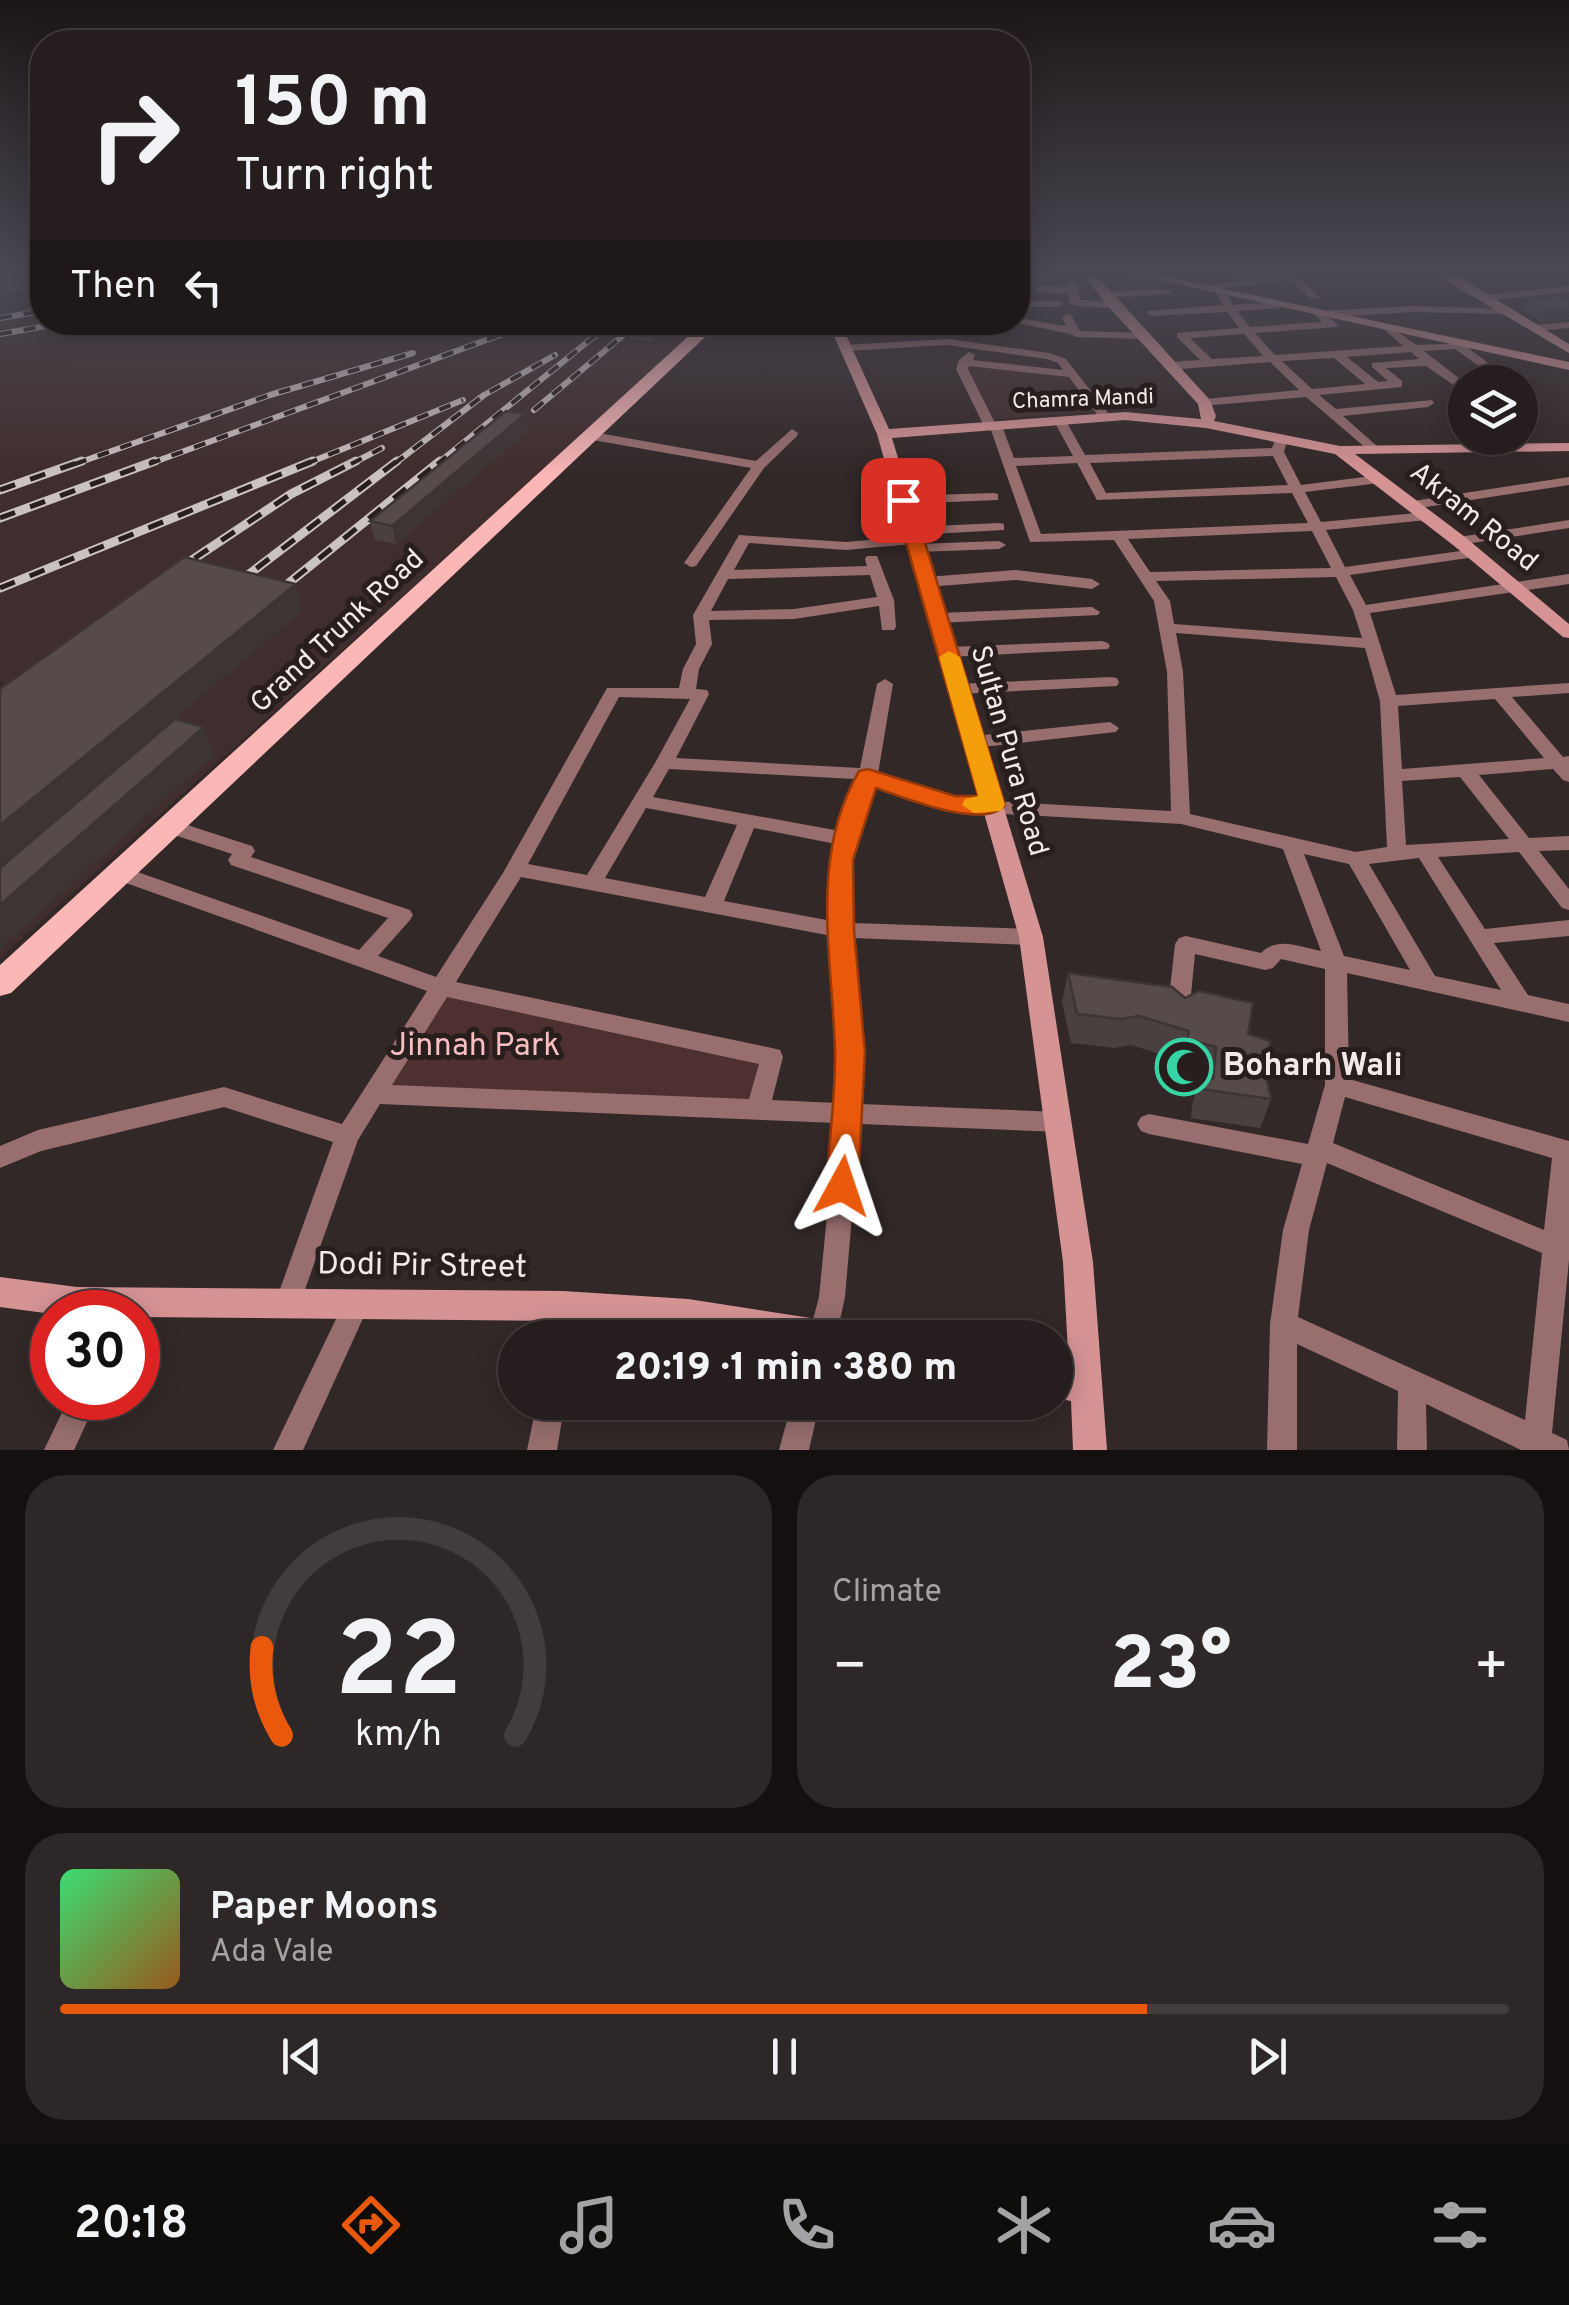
<!DOCTYPE html>
<html lang="en">
<head>
<meta charset="utf-8">
<style>
	body { margin:0; font-family:Overpass,sans-serif; background:#2e2727; color:#f1f3f6; height:100vh; display:flex; flex-direction:column; font-size:38px; white-space:nowrap }
	* { box-sizing:border-box; margin:0 }
	p { font-size:32px; color:#a4a2a4 }
	.icon { flex:none; width:55px; height:55px; fill:none; stroke:currentColor; stroke-width:2; stroke-linecap:round; stroke-linejoin:round }
	.map { position:relative; height:1450px; overflow:hidden }
	.panel { display:flex; flex-direction:column; gap:25px; padding:25px; background:#151010; flex:1 }
	.panel>* { flex:none }
	.guide { position:absolute; left:30px; top:30px; width:1000px; height:305px; border-radius:40px; box-shadow:0 5px 25px #0003,0 0 0 2px #423c3c; background:#261e1e; color:#f1f3f6; overflow:hidden }
	.tools { position:absolute; left:1448px; top:365px; display:grid; gap:20px }
	.tools a { display:grid; place-items:center; width:90px; height:90px; border-radius:50%; background:#261e1e; box-shadow:0 5px 25px #0003,0 0 0 2px #423c3c; font-size:50px }
	.speed { position:absolute; left:30px; top:1290px; display:flex; gap:20px; font-size:50px; font-weight:700; text-align:center }
	.speed>* { display:grid; place-content:center; width:130px; height:130px; border-radius:50%; background:#261e1e; box-shadow:0 5px 25px #0003,0 0 0 2px #423c3c; line-height:1 }
	.speed .limit { border:15px solid #d22; background:#fff; color:#111 }
	.pin { position:absolute; display:grid; place-items:center; width:85px; height:85px; color:#fff; margin:-42px; border-radius:20px; box-shadow:0 5px 15px #0006 }
	.me { position:absolute; width:110px; margin:-55px; rotate:5deg; stroke-linejoin:round; filter:drop-shadow(0 0 8px #0008) }
	.turn { display:flex; align-items:center; gap:35px; height:210px; padding:0 40px; font-size:45px }
	.turn .icon { width:130px; height:130px; stroke-width:2.5 }
	.turn b { display:block; font-size:70px; line-height:85px }
	.then { display:flex; align-items:center; height:95px; padding:0 40px; background:#0003; gap:20px; font-size:38px }
	.big { font-size:75px; font-weight:800; line-height:1.1 }
	.panel .widget { flex:1; display:flex; flex-direction:column; justify-content:center; gap:15px; min-width:0; padding:0 35px; border-radius:40px; background:#2e2727 }
	.panel .dial { align-items:center; gap:0 }
	.dial svg { height:260px; overflow:visible; fill:none; stroke:#423c3c; stroke-width:7; stroke-linecap:round; text-anchor:middle }
	.dial text { fill:#f1f3f6; stroke:none }
	.song { display:flex; align-items:center; gap:30px }
	.cover { width:120px; height:120px; border-radius:15px; background:linear-gradient(135deg,hsl(140 70% 55%),hsl(30 70% 35%)) }
	.played { height:10px; border-radius:5px; background:linear-gradient(90deg,#ea580c 75%,#423c3c 75%) }
	.keys { display:flex; justify-content:space-around; direction:ltr }
	.heat { display:flex; justify-content:space-between; align-items:center; font-size:55px; direction:ltr }
	.panel .tiles { flex:1; display:grid; gap:25px; grid-template-columns:1fr 1fr }
	.widget:last-child { grid-column:span 2 }
	.trip { position:absolute; left:498px; top:1320px; width:575px; height:100px; border-radius:50px; background:#261e1e; box-shadow:0 5px 25px #0003,0 0 0 2px #423c3c; font-weight:800; line-height:100px; text-align:center }
	.tabs { display:flex; height:160px; justify-content:space-around; align-items:center; background:#0f0c0c; color:#a4a2a4 }
	.tabs .icon { width:70px; height:70px }
	.tabs .on { color:#ea580c }
	.tabs b { font-size:45px; color:#f1f3f6 }
	.map>svg:first-child { display:block }
</style>
</head>
<body>
<div class="map">
<svg width="1569" height="1450" viewBox="0 0 1569 1450">
	<rect width="100%" height="100%" fill="#332828"/>
	<path fill="#402d2d" d="M42,273V322L706,323L0,958V708L20,695L0,680V280Z
		M963,362L1070,374L1101,411L987,420Z"/>
	<path fill="#4f3030" d="M441,987L772,1057L758,1109L374,1094Z"/>
	<g fill="none" stroke-linecap="round" stroke-linejoin="round">
		<path fill="#986e6e" fill-rule="evenodd" d="M1238,273H1249L1254,277L1295,273L1320,297L1311,299L1291,280L1223,288L1233,305L1279,302L1284,305L1279,308L1237,311L1250,327L1322,322L1314,314L1319,311L1414,306L1512,309L1513,311L1508,314L1414,312L1329,317L1338,325L1336,327L1255,333L1275,355L1403,346L1384,329L1390,326L1416,345L1471,343L1473,345L1468,348L1514,382H1501L1455,349L1424,351L1465,383V393L1426,366L1386,368L1402,381V387L1319,395L1336,409L1432,400L1434,403L1428,407L1343,416L1378,447V453L1373,454L1306,397L1201,406L1199,403L1205,399L1299,390L1270,362L1168,370L1162,366L1168,362L1200,360L1177,337V333L1239,328L1227,312L1152,316L1147,313L1148,311L1223,305L1214,290L1204,288L1244,278ZM1244,334L1263,356L1212,359L1190,338ZM1411,352L1419,359L1372,363V367L1388,381L1378,382L1347,357ZM1334,358L1365,384L1312,389L1282,361Z
			M1018,275H1045L1050,278L1045,281H1018Z
			M1072,280L1077,283L1080,300L1114,302L1119,305L1114,308L1075,306L1070,303L1068,294L1039,292L1034,289L1039,286L1067,287V283Z
			M1569,286V292L1485,301L1480,298L1485,295Z
			M1166,289L1171,292L1170,294L1106,298L1101,295L1106,292Z
			M1018,301H1058L1063,304L1058,307H1018Z
			M1067,314L1071,315L1080,331L1143,333L1149,336L1143,339L1076,337L1070,334L1014,322H1018V318L1066,326L1062,317Z
			M1569,322V328L1537,331L1531,328L1537,325Z
			M947,339L1049,353L1066,359L1112,418L1102,421L1069,377L969,366L968,369L995,423L1002,426L1014,458L1073,456L1054,421L1060,417L1066,421L1085,455L1272,448L1276,438L1281,437L1287,441L1284,452L1301,485L1380,475L1387,479L1380,483L1305,492L1321,522L1427,512L1434,516L1427,520L1326,530L1345,567L1475,549L1482,553L1475,557L1350,575L1366,605L1569,574V584L1370,613L1396,695L1569,683V693L1512,697L1563,757L1569,756V782L1563,780L1553,769L1479,775L1529,838L1569,836V850L1539,851L1569,889V910L1562,908L1519,852L1438,857L1485,929L1569,920V936L1494,943L1528,995L1569,1004V1022L1347,973L1349,1079L1569,1141V1260L1552,1433L1567,1440L1569,1450H1521L1426,1404L1427,1450H1397L1398,1391L1297,1344V1450H1267L1270,1324L1283,1230L1302,1164L1149,1134L1141,1131L1137,1124L1141,1117L1149,1114L1308,1144L1325,1085V969L1281,959L1273,968L1265,970L1195,954L1189,1015L1186,1021L1178,1024L1170,1021L1167,1015L1175,944L1179,938L1186,936L1261,953C1278,936 1299,947 1321,951L1283,849L1181,824L954,811L874,786L850,860L853,923L1031,929L1038,931L1041,937L1038,943L1031,945L853,938L860,1104L1059,1112L1067,1115L1071,1122L1067,1129L1059,1132L860,1124L845,1297L836,1338H808L819,1297L836,1123L380,1104L358,1140L297,1312L288,1316L279,1312L275,1303L333,1142L224,1107L41,1151L0,1168V1146L38,1130L224,1087L342,1124L427,991L115,879L112,874L115,869H129L359,950L388,918L231,865L228,860L232,854L165,832L162,827L165,822L172,820L252,846L255,851L251,857L410,910L413,915L410,920L378,956L436,977L503,873L607,688H679L683,669L696,644L693,615L739,535L846,542L915,536L922,540L918,544L999,541L1006,545L999,549L917,552L910,548L913,544L846,550L749,543L734,570L867,566L865,559L867,556H877L894,600L896,627L894,630H882L879,606L794,619L709,620L712,644L699,669L696,689L707,690L709,694L676,758L860,768L877,684L885,679L893,684L878,774L955,799L1171,811L1167,672L1154,601L1114,540L1030,542L991,430L984,426L956,369L959,360L969,352L975,355L973,360L1063,370L1058,363L1047,359L947,345L846,351L840,348L846,345ZM1273,456L1288,485L1106,493L1090,463ZM1077,463L1097,500L1292,493L1308,523L1041,534L1016,466ZM1312,531L1331,568L1150,572L1128,539ZM870,575L877,597L794,609L711,611L728,579ZM1336,577L1353,610L1362,638L1174,624L1170,601L1156,581ZM1176,633L1365,648L1380,701L1387,847L1356,852L1190,814L1183,672ZM619,697L690,699L655,763L587,875L528,864ZM1495,699L1544,758L1402,769L1398,706ZM669,769L854,779L858,780L840,831L653,797ZM1460,777L1509,839L1406,845L1402,781ZM646,808L737,825L705,897L605,878ZM754,828L836,844L830,860L832,921L724,901ZM1304,854L1349,864L1410,970L1344,956ZM1419,858L1501,990L1435,976L1369,864ZM521,877L832,936L837,1103L772,1100L783,1057L780,1050L772,1048L456,982ZM447,997L759,1064L749,1099L392,1085ZM1345,1097L1552,1158L1544,1230L1333,1143ZM1327,1163L1542,1253L1525,1420L1298,1317L1309,1230Z
			M792,429L798,433L797,436L764,468L696,566L691,567L684,563L751,468L593,440L587,436L593,432L756,461Z
			M1569,477V485L1413,509L1406,505L1413,501Z
			M993,493L998,494V500L903,504L896,500L903,496Z
			M1569,520V528L1459,545L1452,541L1459,537Z
			M999,523L1004,524V530L912,535L905,531L912,527Z
			M1015,570L1092,579L1100,584L1092,589L1015,580L927,587L919,582L927,577Z
			M1092,607L1100,612L1098,615L938,623L930,618L938,613Z
			M1102,641L1108,643L1110,646L1108,649L948,657L940,652L948,647Z
			M1111,677L1117,678L1119,682L1117,686L958,694L950,689L958,684Z
			M1110,722L1119,728L1116,732L974,748L965,742L974,736Z
			M357,1290L366,1294L370,1303L303,1450H273L348,1294Z
			M563,1293L573,1297L576,1306L573,1338H545L553,1297Z
			M69,1398H98L74,1450H44Z
			M537,1402H565L557,1450H527Z
			M792,1402H820L809,1450H779Z"/>
		<path fill="#d69394" fill-rule="evenodd" d="M1082,273H1094L1210,400L1216,416L1214,421L1340,446L1569,443V451L1355,454L1465,537L1569,624V638L1563,637L1453,545L1335,454L1206,428L1125,420L892,438L1043,937L1093,1262L1107,1450H1073L1071,1401L1055,1398V1366L1069,1369L1063,1262L1019,937L877,434L828,322H840L889,429L1125,412L1201,419L1198,404L1105,303Z
			M1128,273H1149L1569,362V370Z
			M1441,273H1453L1569,344V353L1450,283Z
			M0,1277L77,1287L563,1291L688,1299L843,1323L854,1327L858,1338H742L688,1329L563,1321L138,1317V1312L52,1314L0,1307Z"/>
		<path fill="#fbb6b6" fill-rule="evenodd" d="M704,322H721L11,993L0,996V965Z"/>
		<g stroke="#cbc2c2" stroke-width="6">
			<path id="rail-far1" d="M0,318L42,311
				M0,334L69,322
				M534,410L639,322
				M75,464L270,395L413,353
				M149,464L535,322
				M306,464L463,400
				M351,464L382,448
				M394,464L484,395L555,355
				M437,464L612,322"/>
		</g>
		<g stroke="#cbc2c2" stroke-width="9">
			<path id="rail" d="M0,490L82,461
				M0,518L155,461
				M168,576L291,494L356,461
				M0,588L313,461
				M231,588L397,461
				M269,599L440,461"/>
		</g>
		<use href="#rail-far1" stroke="#291e1e" stroke-width="4" stroke-dasharray="12" stroke-linecap="butt"/>
		<use href="#rail" stroke="#291e1e" stroke-width="5" stroke-dasharray="16" stroke-linecap="butt"/>
	</g>
	<path fill="#4b4040" d="M1527,299L1569,300V319L1541,321L1523,310Z
		M628,322H674L652,342L629,338Z
		M525,414L528,431L396,544L375,540L370,521Z
		M1068,973L1185,998L1248,1034L1266,1077L1271,1099L1260,1128L1191,1118L1192,1105L1201,1076H1206L1178,1068L1180,1060L1131,1045L1114,1048L1071,1043L1062,1002Z"/>
	<path fill="#3d3434" d="M42,288V307L0,315V296Z
		M1569,308V318L1541,321L1545,310Z
		M650,322H674L652,342Z
		M525,414L528,431L396,544L392,526Z
		M296,584L303,611L0,866V825Z
		M204,727L214,755L0,949V905Z"/>
	<path fill="#574a4a" stroke="#3d3434" stroke-width="2.5" d="M0,273H42V288L0,296Z
		M1561,296L1569,300V308L1545,310L1527,299Z
		M506,411L525,414L392,526L370,521Z
		M184,557L296,584L0,825V689Z
		M175,719L204,727L0,905V868Z
		M1068,973L1172,987L1185,998L1199,991L1253,1003L1248,1034L1270,1041L1266,1077L1271,1099L1201,1089V1076L1213,1079L1216,1047L1187,1039L1189,1031L1139,1016L1121,1019L1077,1014Z"/>
	<linearGradient id="sky" x2="0" y2="1"><stop stop-color="#1c1616"/><stop offset="0.57" stop-color="#4a4853"/><stop offset="1" stop-color="#4a4853" stop-opacity="0"/></linearGradient>
	<rect width="1569" height="476" fill="url(#sky)"/>
	<path fill="#ea580c" stroke="#983908" stroke-width="2.5" d="M903,495L912,500L1005,805C984,831 903,797 876,788L853,860L854,930L865,1052L858,1186L854,1197L842,1201L831,1197L826,1186C829,1141 836,1094 835,1049C832,955 809,857 859,771L868,769L955,796H978L894,500Z"/>
	<path fill="#f59e0b" d="M949,651L960,657L1005,805L1001,811L974,813L962,805L965,799L978,796L939,657Z"/>
	<defs>
		<g id="mosque-ring" transform="scale(2.875)"><circle r="9.5" fill="#291e1e" stroke="#37d4a6" stroke-width="1.5"/><path d="M3.5-4.9A6 6 0 1 0 3.5 4.9A5 5 0 1 1 3.5-4.9Z" fill="#37d4a6"/></g>
	</defs>
	<g fill-rule="evenodd">
		<use href="#mosque-ring" x="1184" y="1067"/>
	</g>
	<g text-anchor="middle" dominant-baseline="central" stroke-width="10" stroke-linejoin="round" paint-order="stroke">
		<g font-size="22" fill="#f2eaea" stroke="#291e1e">
			<text transform="translate(1083 400) rotate(-2)">Chamra Mandi</text>
		</g>
		<g font-size="28" fill="#f2eaea" stroke="#291e1e">
			<text transform="translate(1473 518) rotate(39)">Akram Road</text>
			<text transform="translate(338 632) rotate(-43)">Grand Trunk Road</text>
			<text transform="translate(1008 751) rotate(74)">Sultan Pura Road</text>
		</g>
		<g font-size="32" fill="#fbbebf" stroke="#291e1e">
			<text x="475" y="1047">Jinnah Park</text>
		</g>
		<g font-size="32" font-weight="bold" fill="#f2eaea" stroke="#291e1e" text-anchor="start">
			<text x="1223" y="1067">Boharh Wali</text>
		</g>
		<g font-size="32" fill="#f2eaea" stroke="#291e1e">
			<text transform="translate(422 1267) rotate(1)">Dodi Pir Street</text>
		</g>
	</g>
</svg>
<div class="tools">
<a><svg class="icon" aria-label="layers" viewBox="0 0 24 24"><path d="M12 4l9 5-9 5-9-5zM3 14l9 5 9-5"/></svg></a>
</div>
<div class="speed"><div class="limit">30</div></div>
<div class="pin" style="left:903px;top:500px;background:#d93025"><svg class="icon" aria-label="arrive" viewBox="0 0 24 24"><path d="M6 21V4h12l-3 4 3 4H6"/></svg></div>
<svg class="me" style="left:842px;top:1186px" viewBox="-20 -20 40 40"><path d="M0-17L14 15 0 8-14 15z" fill="#ea580c" stroke="#fff" stroke-width="4"/></svg>
<div class="trip">20:19 · 1 min · 380 m</div>
<div class="guide">
<div class="turn"><svg class="icon" aria-label="right" viewBox="0 0 24 24"><path d="M7 20v-9h11M14 6l5 5-5 5"/></svg><div><b>150 m</b>Turn right</div></div>
<div class="then">Then<svg class="icon" aria-label="left" viewBox="0 0 24 24"><path d="M17 20v-9H6M10 6l-5 5 5 5"/></svg></div>
</div>
</div>
<section class="panel">
<div class="tiles">
<div class="widget dial"><svg viewBox="0 0 100 80">
<path d="M14 69A42 42 0 1 1 86 69"/>
<path d="M14 69A42 42 0 0 1 8 42" stroke="#ea580c"/>
<text x="50" y="56" font-size="32" font-weight="700">22</text>
<text x="50" y="72" font-size="11">km/h</text>
</svg></div>
<div class="widget"><p>Climate</p>
<div class="heat"><a>−</a><b class="big">23°</b><a>+</a></div>
</div>
<div class="widget">
<div class="song"><i class="cover"></i><div><b>Paper Moons</b><p>Ada Vale</p></div></div>
<div class="played"></div>
<div class="keys"><svg class="icon" aria-label="previous" viewBox="0 0 24 24"><path d="M18 5L8 12l10 7zM5 5v14"/></svg><svg class="icon" aria-label="pause" viewBox="0 0 24 24"><path d="M8 5v14M16 5v14"/></svg><svg class="icon" aria-label="next" viewBox="0 0 24 24"><path d="M6 5l10 7-10 7zM19 5v14"/></svg></div>
</div>
</div>
</section>
<nav class="tabs">
<b>20:18</b>
<svg class="icon on" aria-label="directions" viewBox="0 0 24 24"><path d="M12 3l9 9-9 9-9-9zM9 14v-3h6M13 9l2 2-2 2"/></svg>
<svg class="icon" aria-label="music" viewBox="0 0 24 24"><path d="M9 18V5l10-2v13"/><circle cx="6" cy="18" r="3"/><circle cx="16" cy="16" r="3"/></svg>
<svg class="icon" aria-label="phone" viewBox="0 0 24 24"><path d="M5 4h4l2 5-3 2q2 4 5 5l2-3 5 2v4C11 20 4 13 5 4z"/></svg>
<svg class="icon" aria-label="climate" viewBox="0 0 24 24"><path d="M12 3v18M4 7l16 10M4 17L20 7"/></svg>
<svg class="icon" aria-label="car" viewBox="0 0 24 24"><path d="M5 17H2v-5l4-1 3-4h7l3 4 3 1v5h-3M9 17h6M6 11h13"/><circle cx="7" cy="17" r="2"/><circle cx="17" cy="17" r="2"/></svg>
<svg class="icon" aria-label="filters" viewBox="0 0 24 24"><path d="M4 7h16M4 17h16"/><circle cx="9" cy="7" r="2"/><circle cx="15" cy="17" r="2"/></svg>
</nav>
</body>
</html>
